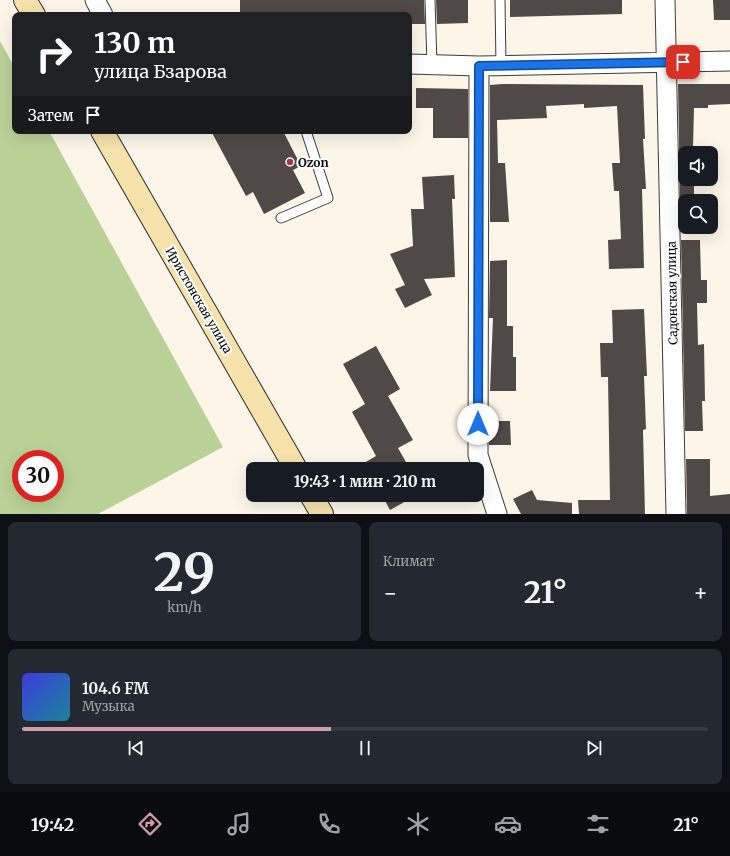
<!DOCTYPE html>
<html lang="ru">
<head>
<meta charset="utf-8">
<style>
	body { margin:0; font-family:Merriweather,serif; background:#242831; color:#f1f3f6; height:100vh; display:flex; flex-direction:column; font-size:15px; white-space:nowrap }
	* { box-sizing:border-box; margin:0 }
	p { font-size:13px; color:#9ea1a6 }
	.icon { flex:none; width:22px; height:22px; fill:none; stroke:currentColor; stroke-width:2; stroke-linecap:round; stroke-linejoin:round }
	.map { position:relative; height:514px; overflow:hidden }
	.side { display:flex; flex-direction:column; gap:8px; padding:8px; background:#0d0f14; flex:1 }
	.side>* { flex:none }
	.hud { position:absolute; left:12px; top:12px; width:400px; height:122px; border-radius:8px; box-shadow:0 4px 16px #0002; background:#202124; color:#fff; overflow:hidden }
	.controls { position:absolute; left:678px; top:146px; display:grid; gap:8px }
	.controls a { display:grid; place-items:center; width:40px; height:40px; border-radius:8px; background:#171b24; box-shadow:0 4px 16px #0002; font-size:20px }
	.speed { position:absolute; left:12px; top:450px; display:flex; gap:8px; font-size:20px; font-weight:700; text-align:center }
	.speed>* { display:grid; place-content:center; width:52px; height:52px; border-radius:50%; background:#171b24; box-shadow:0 4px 16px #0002; line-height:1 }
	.speed .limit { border:6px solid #d22; background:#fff; color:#111 }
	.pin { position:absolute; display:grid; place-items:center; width:34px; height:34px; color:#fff; margin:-17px; border-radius:8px; box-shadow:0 2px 6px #0006 }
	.me { position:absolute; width:44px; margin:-22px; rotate:0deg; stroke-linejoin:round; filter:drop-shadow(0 0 3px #0008) }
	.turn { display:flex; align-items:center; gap:14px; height:84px; padding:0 16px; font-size:18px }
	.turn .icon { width:52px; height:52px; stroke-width:2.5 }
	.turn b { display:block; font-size:28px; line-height:34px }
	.then { display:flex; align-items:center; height:38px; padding:0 16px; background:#0003; gap:8px; font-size:15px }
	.big { font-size:30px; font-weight:700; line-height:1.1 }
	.side .widget { flex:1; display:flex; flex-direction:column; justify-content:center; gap:6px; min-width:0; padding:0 14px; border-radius:8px; background:#242831 }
	.side .dial { align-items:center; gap:0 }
	.dial b { font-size:52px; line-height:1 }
	.song { display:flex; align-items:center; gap:12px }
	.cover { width:48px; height:48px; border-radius:6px; background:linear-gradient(135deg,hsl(240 70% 55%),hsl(190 70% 35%)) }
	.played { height:4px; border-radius:2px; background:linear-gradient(90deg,#d19ca9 45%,#363941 45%) }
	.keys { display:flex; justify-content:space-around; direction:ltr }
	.heat { display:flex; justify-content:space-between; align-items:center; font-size:22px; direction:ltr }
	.side .tiles { flex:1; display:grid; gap:8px; grid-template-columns:1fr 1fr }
	.widget:last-child { grid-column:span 2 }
	.trip { position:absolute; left:246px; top:462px; width:238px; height:40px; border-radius:8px; background:#171b24; box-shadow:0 4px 16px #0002; font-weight:700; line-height:40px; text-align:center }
	.tabs { display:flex; height:64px; justify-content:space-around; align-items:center; background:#090b0e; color:#9ea1a6 }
	.tabs .icon { width:28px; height:28px }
	.tabs .selected { color:#d19ca9 }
	.tabs b { font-size:18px; color:#f1f3f6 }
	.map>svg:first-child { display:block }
</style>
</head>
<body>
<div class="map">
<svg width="730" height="514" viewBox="0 0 730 514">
	<rect width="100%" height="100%" fill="#fcf5e8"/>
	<path fill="#bad198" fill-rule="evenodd" d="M0,41L15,68V131H49L223,447L98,514H0ZM21,459H55V493H21Z"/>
	<path fill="#514947" d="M240,0H424L425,24H409V15H240Z
		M436,0H468V23L437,24Z
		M510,0H622V14L510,17Z
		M713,0H730V20H714Z
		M502,84L643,85L645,139H643L646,189H642L644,268L609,269L608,240L621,239L619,191H614L612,163H620L617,106L584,108V104L546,106L547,118L497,120L498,163H505L509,222H490V85Z
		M678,84H730V104L708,105V108H694L693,148L685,149V179H694V201H680Z
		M416,88L468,89V138H433V108H416Z
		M211,131H283L301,166L293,170L305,193L264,214L253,192L246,196Z
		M454,175L455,199H452L455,277L424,279L432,295L405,308L395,289L405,285L390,254L413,246L411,209H424L422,177Z
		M681,240H700L701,280H707V303H697L698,345L704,344L705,401H702L703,431H685Z
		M507,260V326H513V357H516V391H490L493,318H489L490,261Z
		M644,309L647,376H644L646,429L643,430L645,514H579L578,500H610L608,377H601L600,343H613L612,310Z
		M376,346L400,389L388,396L413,440L398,448L410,469H368L364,463L376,456L352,412L365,404L343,364Z
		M489,421H510L511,445H489Z
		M686,459H710V496L730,494V514H687Z
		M532,490L537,500L572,503V514H521L513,499Z
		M382,495H417L390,510Z"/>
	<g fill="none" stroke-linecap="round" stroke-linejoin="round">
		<g stroke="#3c3c3c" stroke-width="11">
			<path id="service" d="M430,0L432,65
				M500,0L501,66
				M281,218L328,198L306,131"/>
		</g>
		<g stroke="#3c3c3c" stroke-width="21">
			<path id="minor" d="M95,0L103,15
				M665,0L676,514
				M409,64L479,66L730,61
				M479,66L478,455L497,514"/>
		</g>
		<g stroke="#2b2b2b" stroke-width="24">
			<path id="secondary" d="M25,0L34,15
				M102,131L296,469
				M311,495L322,514"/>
		</g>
		<use href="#service" stroke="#fff" stroke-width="9"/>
		<use href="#minor" stroke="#fff" stroke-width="19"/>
		<use href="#secondary" stroke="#f6e2aa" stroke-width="22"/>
	</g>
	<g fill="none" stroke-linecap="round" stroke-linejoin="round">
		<g stroke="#114b97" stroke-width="10">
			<path id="route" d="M478,424L479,66L683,62"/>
		</g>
		<use href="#route" stroke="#1a73e8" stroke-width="7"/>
	</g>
	<circle fill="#a9324a" stroke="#fff" stroke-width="1.5" cx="290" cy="162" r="4"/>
	<g text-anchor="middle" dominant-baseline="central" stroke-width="4" stroke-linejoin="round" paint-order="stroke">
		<g font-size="12" font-weight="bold" fill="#090909" stroke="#fff" text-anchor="start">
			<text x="298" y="162">Ozon</text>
		</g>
		<g font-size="12" fill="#090909" stroke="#fff">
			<text transform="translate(672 293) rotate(-91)">Садонская улица</text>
			<text transform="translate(199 300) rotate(60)">Иристонская улица</text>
		</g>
	</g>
</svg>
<div class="controls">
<a><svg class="icon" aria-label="sound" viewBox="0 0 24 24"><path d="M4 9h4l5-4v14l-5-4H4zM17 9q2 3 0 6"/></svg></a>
<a><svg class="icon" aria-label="search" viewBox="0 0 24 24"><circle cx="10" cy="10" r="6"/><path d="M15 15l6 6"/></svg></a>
</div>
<div class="speed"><div class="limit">30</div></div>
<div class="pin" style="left:683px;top:62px;background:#d93025"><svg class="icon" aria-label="arrive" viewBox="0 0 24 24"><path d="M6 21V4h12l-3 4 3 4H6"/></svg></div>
<svg class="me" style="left:478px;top:424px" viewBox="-20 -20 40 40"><circle r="19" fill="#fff"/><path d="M0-13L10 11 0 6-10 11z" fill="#1a73e8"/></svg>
<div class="trip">19:43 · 1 мин · 210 m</div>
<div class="hud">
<div class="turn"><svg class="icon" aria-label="right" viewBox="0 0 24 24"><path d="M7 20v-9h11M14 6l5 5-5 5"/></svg><div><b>130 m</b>улица Бзарова</div></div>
<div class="then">Затем<svg class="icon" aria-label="arrive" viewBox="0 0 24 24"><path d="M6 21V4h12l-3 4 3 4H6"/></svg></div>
</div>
</div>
<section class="side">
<div class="tiles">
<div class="widget dial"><b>29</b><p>km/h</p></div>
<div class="widget"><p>Климат</p>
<div class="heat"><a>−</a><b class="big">21°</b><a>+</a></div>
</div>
<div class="widget">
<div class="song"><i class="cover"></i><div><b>104.6 FM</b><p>Музыка</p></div></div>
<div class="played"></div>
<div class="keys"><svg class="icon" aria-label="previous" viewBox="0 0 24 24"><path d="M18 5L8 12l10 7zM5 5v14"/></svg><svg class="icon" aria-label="pause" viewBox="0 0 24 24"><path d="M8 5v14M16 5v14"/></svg><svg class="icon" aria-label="next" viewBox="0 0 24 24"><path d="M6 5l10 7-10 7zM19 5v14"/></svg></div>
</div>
</div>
</section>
<nav class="tabs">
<b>19:42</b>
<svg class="icon selected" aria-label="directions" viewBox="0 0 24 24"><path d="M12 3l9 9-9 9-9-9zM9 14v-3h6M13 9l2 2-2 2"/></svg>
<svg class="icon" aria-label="music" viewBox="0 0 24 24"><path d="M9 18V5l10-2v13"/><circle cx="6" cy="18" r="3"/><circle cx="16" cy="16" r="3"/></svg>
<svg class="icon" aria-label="phone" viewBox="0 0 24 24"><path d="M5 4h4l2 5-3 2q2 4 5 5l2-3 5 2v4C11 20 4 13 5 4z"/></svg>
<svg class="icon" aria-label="climate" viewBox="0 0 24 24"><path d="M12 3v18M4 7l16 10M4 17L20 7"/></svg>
<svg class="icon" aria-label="car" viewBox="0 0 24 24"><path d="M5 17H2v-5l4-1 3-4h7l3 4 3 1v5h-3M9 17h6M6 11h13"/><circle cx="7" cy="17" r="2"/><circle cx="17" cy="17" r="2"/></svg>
<svg class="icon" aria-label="filters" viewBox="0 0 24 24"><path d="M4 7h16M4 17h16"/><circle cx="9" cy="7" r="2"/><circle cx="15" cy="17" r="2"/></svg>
<b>21°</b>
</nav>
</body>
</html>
